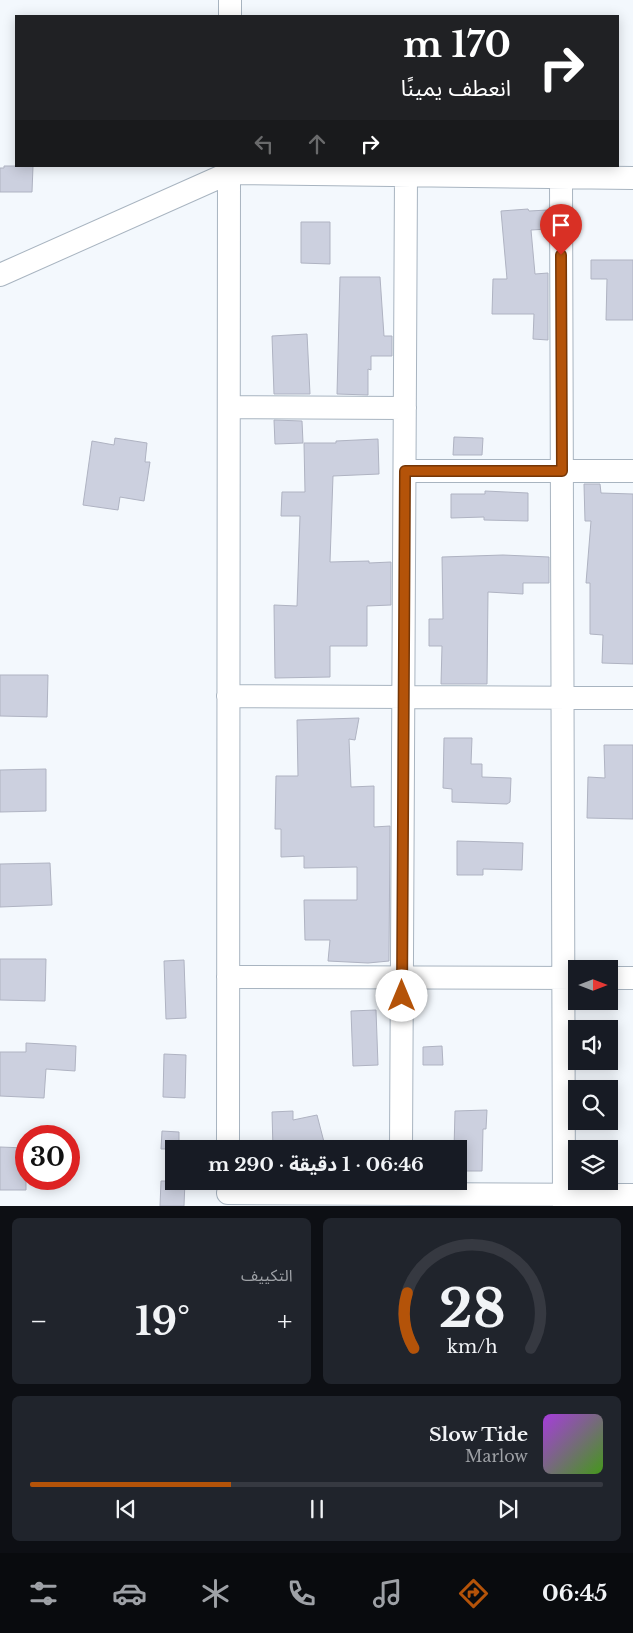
<!DOCTYPE html>
<html lang="ar">
<head>
<meta charset="utf-8">
<style>
	body { margin:0; font-family:"Libre Baskerville","Noto Sans Arabic",serif; background:#20242c; color:#f1f3f6; direction:rtl; height:100vh; display:flex; flex-direction:column; font-size:19px; white-space:nowrap }
	* { box-sizing:border-box; margin:0 }
	p { font-size:16px; color:#9ea1a6 }
	.icon { flex:none; width:28px; height:28px; fill:none; stroke:currentColor; stroke-width:2; stroke-linecap:round; stroke-linejoin:round }
	.map { position:relative; height:1206px; overflow:hidden; direction:ltr }
	.side { display:flex; flex-direction:column; gap:12px; padding:12px; background:#0d0f14; flex:1 }
	.side>* { flex:none }
	.banner { position:absolute; left:15px; top:15px; width:604px; height:152px; border-radius:0px; box-shadow:0 2px 12px #0003; direction:rtl; background:#202124; color:#fff; overflow:hidden }
	.needle { width:32px; rotate:90deg }
	.tools { position:absolute; left:568px; top:960px; display:grid; gap:10px }
	.tools a { display:grid; place-items:center; width:50px; height:50px; border-radius:0px; background:#171b24; box-shadow:0 2px 12px #0003; font-size:25px }
	.speed { position:absolute; left:15px; top:1125px; display:flex; gap:10px; font-size:25px; font-weight:700; text-align:center }
	.speed>* { display:grid; place-content:center; width:65px; height:65px; border-radius:50%; background:#171b24; box-shadow:0 2px 12px #0003; line-height:1 }
	.speed .limit { border:8px solid #d22; background:#fff; color:#111 }
	.pin { position:absolute; display:grid; place-items:center; width:42px; height:42px; color:#fff; margin:-51px -21px; border-radius:50% 50% 50% 0; rotate:-45deg; box-shadow:0 0 5px #0007 }
	.pin .icon { rotate:45deg }
	.me { position:absolute; width:55px; margin:-28px; rotate:0deg; stroke-linejoin:round; filter:drop-shadow(0 0 4px #0008) }
	.turn { display:flex; align-items:center; gap:18px; height:105px; padding:0 25px; font-size:22px }
	.turn .icon { width:65px; height:65px; stroke-width:2.5 }
	.turn b { display:block; font-size:35px; line-height:42px }
	.lanes { display:flex; align-items:center; height:48px; padding:0 25px; background:#0003; justify-content:center; gap:25px; direction:ltr }
	.lanes .off { opacity:.35 }
	.big { font-size:38px; font-weight:700; line-height:1.1 }
	.side .tile { flex:1; display:flex; flex-direction:column; justify-content:center; gap:8px; min-width:0; padding:0 18px; border-radius:8px; background:#20242c }
	.side .dial { align-items:center; gap:0 }
	.dial svg { height:130px; overflow:visible; fill:none; stroke:#363941; stroke-width:7; stroke-linecap:round; text-anchor:middle }
	.dial text { fill:#f1f3f6; stroke:none }
	.song { display:flex; align-items:center; gap:15px }
	.cover { width:60px; height:60px; border-radius:8px; background:linear-gradient(135deg,hsl(280 70% 55%),hsl(100 70% 35%)) }
	.played { height:5px; border-radius:2px; background:linear-gradient(90deg,#b45309 35%,#363941 35%) }
	.keys { display:flex; justify-content:space-around; direction:ltr }
	.heat { display:flex; justify-content:space-between; align-items:center; font-size:28px; direction:ltr }
	.side .tiles { flex:1; display:grid; gap:12px; grid-template-columns:1fr 1fr }
	.tile:last-child { grid-column:span 2 }
	.trip { position:absolute; left:165px; top:1140px; width:302px; height:50px; border-radius:0px; background:#171b24; box-shadow:0 2px 12px #0003; font-weight:700; line-height:50px; text-align:center; direction:rtl }
	.dock { display:flex; height:80px; justify-content:space-around; align-items:center; background:#090b0e; color:#9ea1a6 }
	.dock .icon { width:35px; height:35px }
	.dock .active { color:#b45309 }
	.dock b { font-size:22px; color:#f1f3f6 }
	.map>svg:first-child { display:block }
</style>
</head>
<body>
<div class="map">
<svg width="633" height="1206" viewBox="0 0 633 1206">
	<rect width="100%" height="100%" fill="#f3f8fd"/>
	<path fill="#ccd0df" stroke="#afb3c2" d="M4,166H33L32,192H0V168H4Z
		M528,209L529,211L548,210V229L531,230L535,274L548,273V340L533,339L534,314H492L493,279H507L501,211Z
		M301,222H330V264L301,263Z
		M591,260H633V320H606L607,279H591Z
		M340,277H380L384,336H392V356H371V370L368,369V395L337,394Z
		M307,334L310,394H274L272,336Z
		M274,420L302,421L303,443L275,444Z
		M454,437L483,438L482,455H453Z
		M115,438L147,443L145,462H150L144,501L120,497L118,510L83,505L92,441L114,445Z
		M378,439L379,474L333,476L330,562L369,561V563L391,562V605L367,606V646H330V677L275,678L274,605L297,606L300,516H281L282,492H305L304,443H336V441Z
		M584,484H600L601,493L633,494V664L602,663L603,635L590,634V583H586L591,521H585Z
		M485,491L528,493V521L484,520V517L451,518V494H485Z
		M503,555L549,557V583H523V594L488,592L487,684H441L442,646H429V619H443L442,557Z
		M0,675H48L47,717L0,716Z
		M359,718L355,740L349,739L351,787L374,786V827L390,826L389,961L368,963L328,961L330,940H305L304,900H357V867L304,868V856L281,857V829H275L276,776H298L297,720Z
		M444,738H472L471,764H482V777L511,778L510,802L507,804L452,802V789L443,788Z
		M604,745H633V819L587,818L588,777L605,778Z
		M46,769V811L0,812V770Z
		M457,841L523,843L522,870L483,869V875H457Z
		M50,863L52,905L0,907V864Z
		M0,959H46L45,1001L0,1000Z
		M184,960L186,1018L166,1019L164,961Z
		M376,1010L378,1065L353,1066L351,1011Z
		M26,1043L76,1046L75,1071L46,1069L44,1098L0,1096V1052H26Z
		M442,1046L443,1065H423V1047Z
		M164,1054L186,1055L185,1098L163,1097Z
		M487,1110L486,1129H483L482,1171H459V1149H454L455,1111Z
		M293,1111V1120L317,1115L324,1142L295,1149H273L272,1112Z
		M162,1131L179,1132V1149H161Z
		M0,1147L26,1148V1190H0Z
		M161,1181H185L184,1206H160Z"/>
	<g fill="none" stroke-linecap="round" stroke-linejoin="round">
		<g stroke="#a8b4c0" stroke-width="24">
			<path id="street" d="M230,16V0
				M561,177L564,1206
				M0,275L229,173L633,178
				M229,407L405,408
				M405,471H633
				M228,696L633,698
				M228,977L576,978
				M609,978H633
				M228,1149L229,166
				M401,1149L406,175
				M228,1193L633,1195"/>
		</g>
		<use href="#street" stroke="#fff" stroke-width="22"/>
	</g>
	<g fill="none" stroke-linecap="round" stroke-linejoin="round">
		<g stroke="#753606" stroke-width="12">
			<path id="route" d="M402,996L405,471H562L561,255"/>
		</g>
		<use href="#route" stroke="#b45309" stroke-width="9"/>
	</g>
</svg>
<div class="tools">
<a><svg class="needle" viewBox="-14 -14 28 28"><path d="M0-13l5 13h-10z" fill="#e53935"/><path d="M0 13l5-13h-10z" fill="#9ea1a6"/></svg></a>
<a><svg class="icon" aria-label="sound" viewBox="0 0 24 24"><path d="M4 9h4l5-4v14l-5-4H4zM17 9q2 3 0 6"/></svg></a>
<a><svg class="icon" aria-label="search" viewBox="0 0 24 24"><circle cx="10" cy="10" r="6"/><path d="M15 15l6 6"/></svg></a>
<a><svg class="icon" aria-label="layers" viewBox="0 0 24 24"><path d="M12 4l9 5-9 5-9-5zM3 14l9 5 9-5"/></svg></a>
</div>
<div class="speed"><div class="limit">30</div></div>
<div class="pin" style="left:561px;top:255px;background:#d93025"><svg class="icon" aria-label="arrive" viewBox="0 0 24 24"><path d="M6 21V4h12l-3 4 3 4H6"/></svg></div>
<svg class="me" style="left:402px;top:996px" viewBox="-20 -20 40 40"><circle r="19" fill="#fff"/><path d="M0-13L10 11 0 6-10 11z" fill="#b45309"/></svg>
<div class="trip">06:46 · 1 دقيقة · 290 m</div>
<div class="banner">
<div class="turn"><svg class="icon" aria-label="right" viewBox="0 0 24 24"><path d="M7 20v-9h11M14 6l5 5-5 5"/></svg><div><b>170 m</b>انعطف يمينًا</div></div>
<div class="lanes"><svg class="icon off" aria-label="left" viewBox="0 0 24 24"><path d="M17 20v-9H6M10 6l-5 5 5 5"/></svg><svg class="icon off" aria-label="ahead" viewBox="0 0 24 24"><path d="M12 20V5M6 11l6-6 6 6"/></svg><svg class="icon" aria-label="right" viewBox="0 0 24 24"><path d="M7 20v-9h11M14 6l5 5-5 5"/></svg></div>
</div>
</div>
<section class="side">
<div class="tiles">
<div class="tile dial"><svg viewBox="0 0 100 80">
<path d="M14 69A42 42 0 1 1 86 69"/>
<path d="M14 69A42 42 0 0 1 10 35" stroke="#b45309"/>
<text x="50" y="56" font-size="32" font-weight="700">28</text>
<text x="50" y="72" font-size="11">km/h</text>
</svg></div>
<div class="tile"><p>التكييف</p>
<div class="heat"><a>−</a><b class="big">19°</b><a>+</a></div>
</div>
<div class="tile">
<div class="song"><i class="cover"></i><div><b>Slow Tide</b><p>Marlow</p></div></div>
<div class="played"></div>
<div class="keys"><svg class="icon" aria-label="previous" viewBox="0 0 24 24"><path d="M18 5L8 12l10 7zM5 5v14"/></svg><svg class="icon" aria-label="pause" viewBox="0 0 24 24"><path d="M8 5v14M16 5v14"/></svg><svg class="icon" aria-label="next" viewBox="0 0 24 24"><path d="M6 5l10 7-10 7zM19 5v14"/></svg></div>
</div>
</div>
</section>
<nav class="dock">
<b>06:45</b>
<svg class="icon active" aria-label="directions" viewBox="0 0 24 24"><path d="M12 3l9 9-9 9-9-9zM9 14v-3h6M13 9l2 2-2 2"/></svg>
<svg class="icon" aria-label="music" viewBox="0 0 24 24"><path d="M9 18V5l10-2v13"/><circle cx="6" cy="18" r="3"/><circle cx="16" cy="16" r="3"/></svg>
<svg class="icon" aria-label="phone" viewBox="0 0 24 24"><path d="M5 4h4l2 5-3 2q2 4 5 5l2-3 5 2v4C11 20 4 13 5 4z"/></svg>
<svg class="icon" aria-label="climate" viewBox="0 0 24 24"><path d="M12 3v18M4 7l16 10M4 17L20 7"/></svg>
<svg class="icon" aria-label="car" viewBox="0 0 24 24"><path d="M5 17H2v-5l4-1 3-4h7l3 4 3 1v5h-3M9 17h6M6 11h13"/><circle cx="7" cy="17" r="2"/><circle cx="17" cy="17" r="2"/></svg>
<svg class="icon" aria-label="filters" viewBox="0 0 24 24"><path d="M4 7h16M4 17h16"/><circle cx="9" cy="7" r="2"/><circle cx="15" cy="17" r="2"/></svg>
</nav>
</body>
</html>
